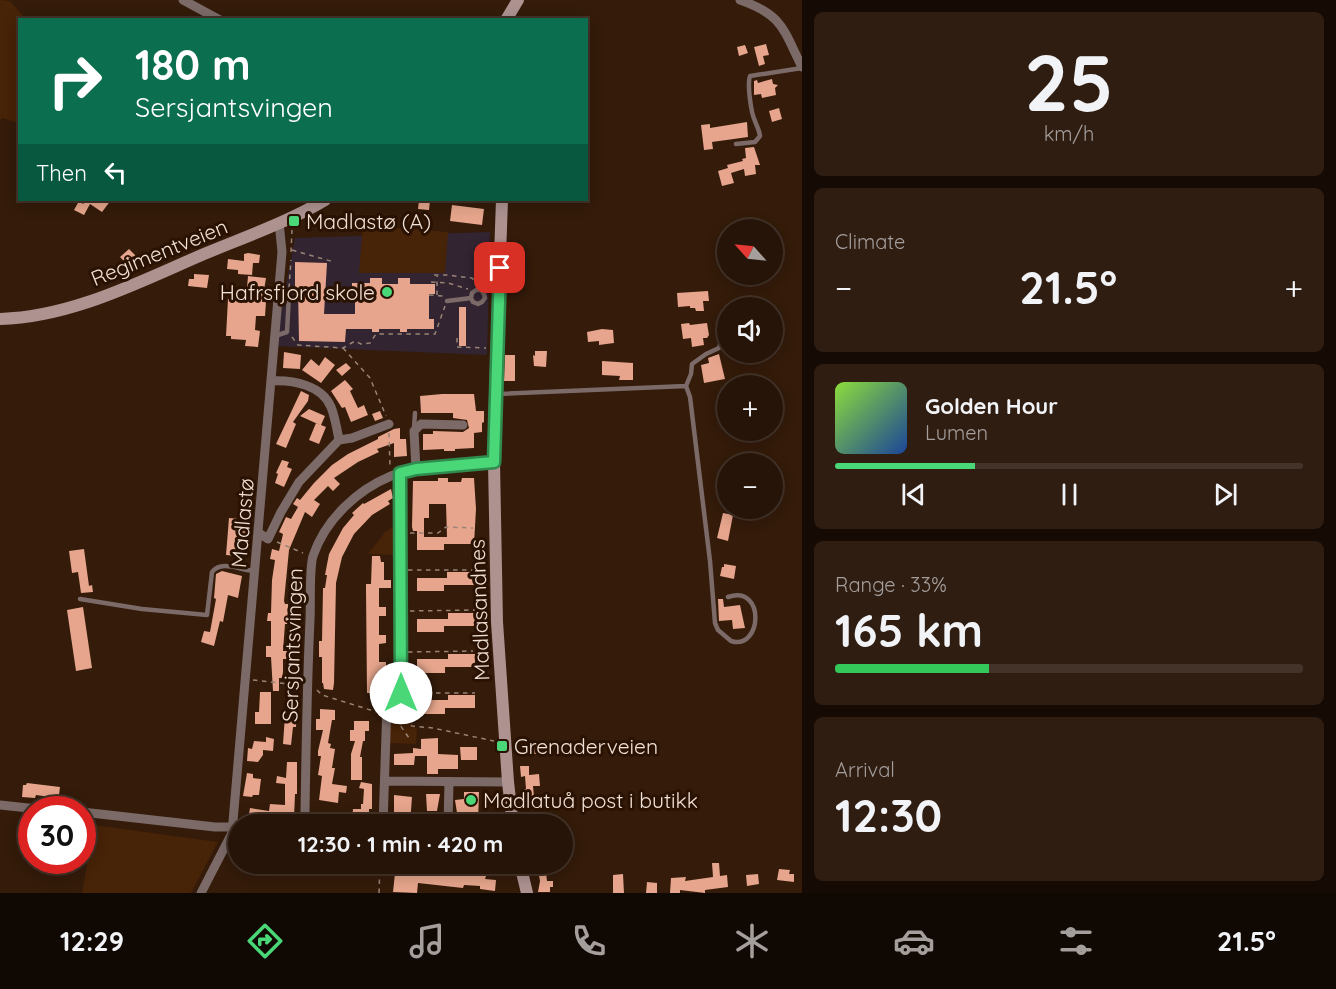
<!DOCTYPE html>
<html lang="en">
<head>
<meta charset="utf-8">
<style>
	body { margin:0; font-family:Quicksand,sans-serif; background:#2f1d12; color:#f1f3f6; height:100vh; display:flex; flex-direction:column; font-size:22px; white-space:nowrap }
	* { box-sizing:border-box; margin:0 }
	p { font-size:20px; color:#a49e9c }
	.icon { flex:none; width:33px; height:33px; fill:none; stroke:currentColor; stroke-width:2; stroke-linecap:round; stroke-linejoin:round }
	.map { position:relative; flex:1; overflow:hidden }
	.drawer { display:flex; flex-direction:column; gap:12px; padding:12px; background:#150b04; width:534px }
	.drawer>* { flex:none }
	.guide { position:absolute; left:18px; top:18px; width:570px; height:183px; border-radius:0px; box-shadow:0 3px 15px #0003,0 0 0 2px #433329; background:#0b6e4f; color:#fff; overflow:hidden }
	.needle { width:39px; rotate:297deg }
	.fabs { position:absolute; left:717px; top:219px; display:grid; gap:12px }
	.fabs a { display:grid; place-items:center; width:66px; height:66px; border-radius:50%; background:#271408; box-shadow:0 3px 15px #0003,0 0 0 2px #433329; font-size:30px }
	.speed { position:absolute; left:18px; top:796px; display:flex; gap:12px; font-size:30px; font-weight:700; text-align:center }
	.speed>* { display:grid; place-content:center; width:78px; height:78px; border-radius:50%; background:#271408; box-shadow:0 3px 15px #0003,0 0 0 2px #433329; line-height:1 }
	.speed .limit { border:9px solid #d22; background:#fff; color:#111 }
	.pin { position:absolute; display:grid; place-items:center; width:51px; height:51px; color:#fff; margin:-26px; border-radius:12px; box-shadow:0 3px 9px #0006 }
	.me { position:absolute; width:66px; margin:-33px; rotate:0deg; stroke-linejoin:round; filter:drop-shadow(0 0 4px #0008) }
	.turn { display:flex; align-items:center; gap:21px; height:126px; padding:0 18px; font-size:27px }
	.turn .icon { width:78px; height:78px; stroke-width:2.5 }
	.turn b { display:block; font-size:42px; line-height:51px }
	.then { display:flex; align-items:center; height:57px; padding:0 18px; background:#0003; gap:12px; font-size:22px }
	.big { font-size:45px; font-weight:800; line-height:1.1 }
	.drawer .widget { flex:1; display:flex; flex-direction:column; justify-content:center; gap:9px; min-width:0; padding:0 21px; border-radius:9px; background:#2f1d12 }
	.drawer .dial { align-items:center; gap:0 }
	.dial b { font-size:78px; line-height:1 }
	.song { display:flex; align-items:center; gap:18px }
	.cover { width:72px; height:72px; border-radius:9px; background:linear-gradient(135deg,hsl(90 70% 55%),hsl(220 70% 35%)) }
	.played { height:6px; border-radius:3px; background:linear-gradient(90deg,#49d778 30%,#433329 30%) }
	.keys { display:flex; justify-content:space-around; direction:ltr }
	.heat { display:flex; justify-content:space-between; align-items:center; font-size:33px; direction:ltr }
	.charge { height:9px; border-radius:4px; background:linear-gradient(90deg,#34c759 33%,#433329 0) }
	.trip { position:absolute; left:228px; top:814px; width:345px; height:60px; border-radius:30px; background:#271408; box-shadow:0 3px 15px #0003,0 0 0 2px #433329; font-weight:800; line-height:60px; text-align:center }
	.tab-bar { display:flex; height:96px; justify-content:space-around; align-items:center; background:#100803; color:#a49e9c }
	.tab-bar .icon { width:42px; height:42px }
	.tab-bar .on { color:#49d778 }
	.tab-bar b { font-size:27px; color:#f1f3f6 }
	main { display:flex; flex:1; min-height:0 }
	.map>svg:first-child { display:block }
</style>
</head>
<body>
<main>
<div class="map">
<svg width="802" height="893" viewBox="0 0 802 893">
	<rect width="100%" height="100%" fill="#341b0a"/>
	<path fill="#322431" d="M490,232L487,355L275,346L295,238Z"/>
	<path fill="#472307" d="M0,0L10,1L26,19L20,20L19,123L2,118L0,120Z
		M363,225L448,232L445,273H359Z
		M396,525L397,555L368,554L386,531Z
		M411,700L412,724L417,729L416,744L388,743L387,703Z
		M94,825L218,842L191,893H82Z"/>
	<path fill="#e6a58c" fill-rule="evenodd" d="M766,44L769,55L763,56L765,64L759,66L754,47Z
		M745,45L748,53L739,56L737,47Z
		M772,79L773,84L778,85L775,88L776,95L762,98L761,94L754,95V81L757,80L758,83Z
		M779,108L782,119L772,122L769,111Z
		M747,122L748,137L712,142L713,149L704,150L701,125L710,124V128Z
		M754,147L760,165H755L756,174L745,176L744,169L731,173L734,183L722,186L718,171L728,168L727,165L743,161L742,159L746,158L745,148Z
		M84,200H111L102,212L90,204L84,215L74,210L79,201L83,204L85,201Z
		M419,200H430L429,210L418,209Z
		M452,205L484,209L482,225L450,221Z
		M129,249L138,258L130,264L128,263L127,264L120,257Z
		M248,253L260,255L259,263H253L252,275L238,274V270L227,269L228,259L244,261V254Z
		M295,262L327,263L324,314H355V293H352V283H370V278H382V284H398V278H410V284H435V294H429V319H434V329H407V332H400V329H379V332H372V329H346L345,342L299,341L298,288H295Z
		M194,274L209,275L207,288L188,286L189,279H194Z
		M248,276L266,278L262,302H266L265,316H256L255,330L260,331L258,347L245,346L246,340L231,339V336H226L228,299L246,300Z
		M708,291L709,301H703L704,311H696L695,308H690V306L678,307L677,293Z
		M459,307H466V346H459Z
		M689,323L690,325L707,323L709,335L707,338H703L704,345L692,347L691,338L683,339L681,324Z
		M602,329L613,330L614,343L599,345V341L588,342L587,332Z
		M535,351H547L546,367L534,366L533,355L535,356Z
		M284,352L301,355L300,369L283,368Z
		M719,354L725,379L704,383L701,365L709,363L708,358Z
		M505,355H515V381H504Z
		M325,357L335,365L321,383L302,370L311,359L319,366Z
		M602,361L633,363V380H619L620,376L602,375Z
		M346,363L351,368L342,376L336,370Z
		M345,380L353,389L350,391L358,408L364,405L368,415L351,422L345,407L342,408L331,391Z
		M301,391L309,395L308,401L293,422L296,424L286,448L276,444Z
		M442,394H474L476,411H484V422L482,423V432L474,433V448L455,449V451H444V449L423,450V434H433V431L463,432L469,428L467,420L453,418V413H421L420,396Z
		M309,409L325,416L321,425L326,427L319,444L309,440L316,423L320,425L300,416Z
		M380,411L383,418L375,421L372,414Z
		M400,428V439H406L407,456L394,457V443L377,449L379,452L358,462L334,478L340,484L333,491L328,486L314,500L320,504L312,517L305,512L289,550L284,601L285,604H288V614H292L291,624H285L283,651H287V659H283V672L282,678H279V691H273L271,657H266V646H271V621H267L268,613H271L272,580L275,560L270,559L272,549L279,551L283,534L279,532L286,517L291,519L298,507L293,504L297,498L300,500L314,483L332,465L348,454L378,439V437L394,429Z
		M282,460L289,462L287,467L292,469L284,487L275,483L278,474L276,473Z
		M438,478H448V482H461L462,478H474L476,509L474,544H444V550H417V531H413L412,527L413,481H438ZM429,504H446L447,537H424V518H429Z
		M391,489L393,498L388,501L390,504L372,515L354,534L342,557L336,583L334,683L333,690L324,689L323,683H322V657H319V641H322L323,588H325L327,575H325L329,554L343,528L354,515L352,513L363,503L364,504Z
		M723,513L733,515L728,541L717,538Z
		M229,518L247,520L245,539L240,538L237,556L226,555Z
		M84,549L89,586L92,585L93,592L81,593L78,572L72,573L69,551Z
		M372,556H380L381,562H384V580H391V588H379V607H386V616H379V635H386V643L379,644V662H386V671H384V676H381V689H386V696H378V693H367L366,590V584H371Z
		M724,564L736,566L734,579L720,576L722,567H724Z
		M222,571L242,576L238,598L228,595L223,622L220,621L214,646L201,642L204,631L210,632L216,599L214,598L216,574Z
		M447,572H474V585H444V591H417V578H447Z
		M718,599H723L724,607L740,605L745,628L733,629L732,620L719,621Z
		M83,607L92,668L76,671L67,610Z
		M448,613H475V626H444V632H417V619H448Z
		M448,654H475V667H445V673H417V659H448Z
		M260,692H271V724H255V712H259Z
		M448,695H475V708H445V714H418V700H448Z
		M286,701L297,704L296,727H293L291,745L283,744Z
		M320,709L335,710V720H332L328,743L331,744L330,748L335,749L332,768H335L332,784L347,786L346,793L339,792L338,803L319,800L322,776L318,775L321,756H318V751L323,730H316V719H320Z
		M354,721H369V731H365V741H363L360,757H362V780H351V754L355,741H350V730H354Z
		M266,737L274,739L273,751L263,750V755L258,762L247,761L248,748L252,749L254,741L266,742Z
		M438,738V754L458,755V769H438V774H427V756H415L414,765H394V754L413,753V748L421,749V739Z
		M523,744H538L539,754H523Z
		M460,747H477V760H461Z
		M287,762H297V794H295L294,818H297L296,825H274L248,821L250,808L269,811L270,804L285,805V784L276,783L277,776L286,778Z
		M520,766H529V775L539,774L540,786H533L534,797H524L523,790L526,789L525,776L521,777Z
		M247,773L253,774V778L261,779L259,795H253L252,797L243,796Z
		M361,782L372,784V809H369V817H364V821H352L353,809H361V804H363L364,789L359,788Z
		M27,783L60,787L59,795H64L63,806L56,805L57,798L36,795L35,798L22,797L23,785H26Z
		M464,792H479L478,823H464V813H457L455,800L464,799Z
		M426,794H440L437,811H427Z
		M394,795L412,797L410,824H394Z
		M712,863H719L720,876L727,875L728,887L705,890V893L680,890V893H670L671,878L686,877L685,881L713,877Z
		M255,864H265L267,870L257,873Z
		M293,864H303L301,873L291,870Z
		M396,864L419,866L420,864H428L427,869L470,875L471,868L479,869L478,875L486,876L485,879L496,880L495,891L480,889V886L464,885L463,888L418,883L417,893L393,892Z
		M537,864H545L547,881H553V887H550V892H538L540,881Z
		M779,869L790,870L789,874H794V882L777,880Z
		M623,874L624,893H613V875Z
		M758,874L759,884L747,886L746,875Z
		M647,882L657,883V893H646Z"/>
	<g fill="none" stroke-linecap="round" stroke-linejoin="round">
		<path stroke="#998476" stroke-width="1.5" stroke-dasharray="4.5 4.5" stroke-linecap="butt" d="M292,250L334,262
			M291,252L292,230
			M434,275H447L472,278L476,283
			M431,282L448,283L468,289
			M289,288L291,260
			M429,295L443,296
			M437,295V276
			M292,337L298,345L343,348L355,341L361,344L370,343L376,334H435L445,306
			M457,338V347L486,348
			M343,348L370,378L386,416
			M389,433L390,467
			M410,533H438L446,527L473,528
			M277,542L303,553
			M408,570H473
			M410,611L475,610
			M408,652L473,651
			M253,680L299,685
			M317,690L322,695L377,712
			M409,693H475
			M402,702L403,718
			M395,718L403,719L412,726L433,728L494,741
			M379,893L380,864"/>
		<path stroke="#7b6a68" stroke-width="4.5" d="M736,144L755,142L760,136C759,129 757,127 755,121C751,113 747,84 750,76L802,68
			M447,301L471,298L472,293L476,290H481L484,294L485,298L482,302L478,304L473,302L471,298
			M275,336L287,332L289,295L280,290
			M686,386L690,397L710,561L715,623L718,630L731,641C762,651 766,584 728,597
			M498,394L686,386L691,374L692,364L706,354L719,348L722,338L719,331
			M414,428L415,413
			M80,599L142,609L207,615L212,572C222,559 241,571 256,571"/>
		<path stroke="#7b6a68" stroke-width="9" d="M183,0L220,20
			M740,0C783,15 783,29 802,67
			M339,440L352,438L389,424
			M416,469L414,431L421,424L463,425
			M400,473L401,693
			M259,533L268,539L281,512L299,482L339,440C337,429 335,417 331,407C322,385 293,380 272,381
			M385,781L508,782
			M0,805L47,810
			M82,812L215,827H232
			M343,825L307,817L305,812C306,748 307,684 310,620C311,605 309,569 313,556C325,520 357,490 391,476C424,463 460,472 494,462
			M383,825L387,704
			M448,825L449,782
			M201,893L232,833L282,252L279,222"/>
		<path stroke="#ad9290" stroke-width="12" d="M506,20L518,0
			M502,200L495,394L494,462L497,622L508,782L513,825
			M0,319C72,317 139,282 204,254C245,237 288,222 325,200
			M520,864L527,893"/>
		<path stroke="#998476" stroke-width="1.5" stroke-dasharray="4.5 4.5" stroke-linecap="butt" d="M398,700V722L409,738"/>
	</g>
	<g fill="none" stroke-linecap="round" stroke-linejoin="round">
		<g stroke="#2f8c4e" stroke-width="15">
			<path id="route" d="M401,693L400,473L416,469L494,462L500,268"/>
		</g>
		<use href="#route" stroke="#49d778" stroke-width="10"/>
	</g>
	<g fill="#49d778" stroke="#2a1202" stroke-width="2">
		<rect x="288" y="215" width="12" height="12" rx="3"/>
		<circle cx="387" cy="292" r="6"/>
		<rect x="496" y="740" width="12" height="12" rx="3"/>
		<circle cx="471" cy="800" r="6"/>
	</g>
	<g text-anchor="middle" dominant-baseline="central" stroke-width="6" stroke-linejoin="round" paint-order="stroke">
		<g font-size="21" fill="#f2e1d6" stroke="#2a1202" text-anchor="start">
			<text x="306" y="221">Madlastø (A)</text>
			<text x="375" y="292" text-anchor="end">Hafrsfjord skole</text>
			<text x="514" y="746">Grenaderveien</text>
			<text x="483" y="800">Madlatuå post i butikk</text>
		</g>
		<g font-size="21" fill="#f2e1d6" stroke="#2a1202">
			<text transform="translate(159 252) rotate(-22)">Regimentveien</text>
			<text transform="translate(242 523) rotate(-85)">Madlastø</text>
			<text transform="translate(479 610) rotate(-92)">Madlasandnes</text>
			<text transform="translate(292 645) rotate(-88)">Sersjantsvingen</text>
		</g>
	</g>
</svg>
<div class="fabs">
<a><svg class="needle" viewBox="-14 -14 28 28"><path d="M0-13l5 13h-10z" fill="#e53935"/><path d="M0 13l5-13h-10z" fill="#a49e9c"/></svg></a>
<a><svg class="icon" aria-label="sound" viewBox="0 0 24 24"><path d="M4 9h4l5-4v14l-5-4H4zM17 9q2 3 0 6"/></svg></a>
<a>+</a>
<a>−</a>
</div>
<div class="speed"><div class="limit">30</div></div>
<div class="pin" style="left:500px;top:268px;background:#d93025"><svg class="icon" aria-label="arrive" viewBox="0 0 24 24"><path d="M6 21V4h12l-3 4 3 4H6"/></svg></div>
<svg class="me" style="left:401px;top:693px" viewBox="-20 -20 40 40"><circle r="19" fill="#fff"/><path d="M0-13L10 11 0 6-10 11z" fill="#49d778"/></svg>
<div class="trip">12:30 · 1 min · 420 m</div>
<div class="guide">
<div class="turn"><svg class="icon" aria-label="right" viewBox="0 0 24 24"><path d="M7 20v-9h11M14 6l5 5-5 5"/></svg><div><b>180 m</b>Sersjantsvingen</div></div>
<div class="then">Then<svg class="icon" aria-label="left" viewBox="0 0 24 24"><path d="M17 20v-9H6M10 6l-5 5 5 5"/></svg></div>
</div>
</div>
<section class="drawer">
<div class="widget dial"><b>25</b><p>km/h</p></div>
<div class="widget"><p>Climate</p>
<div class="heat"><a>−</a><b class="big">21.5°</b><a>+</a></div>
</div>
<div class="widget">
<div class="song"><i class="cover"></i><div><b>Golden Hour</b><p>Lumen</p></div></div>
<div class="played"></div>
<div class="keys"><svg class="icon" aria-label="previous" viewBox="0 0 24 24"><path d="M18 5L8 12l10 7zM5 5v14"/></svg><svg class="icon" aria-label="pause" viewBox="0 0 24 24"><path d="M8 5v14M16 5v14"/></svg><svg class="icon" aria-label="next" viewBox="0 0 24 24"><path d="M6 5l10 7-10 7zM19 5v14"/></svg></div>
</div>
<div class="widget"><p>Range · 33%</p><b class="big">165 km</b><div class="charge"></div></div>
<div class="widget"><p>Arrival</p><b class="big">12:30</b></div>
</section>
</main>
<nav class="tab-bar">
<b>12:29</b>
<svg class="icon on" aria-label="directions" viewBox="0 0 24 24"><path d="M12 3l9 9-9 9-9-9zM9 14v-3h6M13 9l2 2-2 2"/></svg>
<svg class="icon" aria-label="music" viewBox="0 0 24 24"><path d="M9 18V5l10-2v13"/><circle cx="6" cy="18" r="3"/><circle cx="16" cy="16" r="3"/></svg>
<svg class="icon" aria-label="phone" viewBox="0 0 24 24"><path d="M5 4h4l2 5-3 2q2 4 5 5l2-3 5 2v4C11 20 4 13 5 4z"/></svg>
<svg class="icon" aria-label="climate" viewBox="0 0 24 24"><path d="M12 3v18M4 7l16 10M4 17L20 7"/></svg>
<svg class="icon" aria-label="car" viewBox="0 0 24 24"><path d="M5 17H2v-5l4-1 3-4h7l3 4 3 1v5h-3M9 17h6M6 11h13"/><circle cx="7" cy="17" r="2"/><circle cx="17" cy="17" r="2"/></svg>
<svg class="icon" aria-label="filters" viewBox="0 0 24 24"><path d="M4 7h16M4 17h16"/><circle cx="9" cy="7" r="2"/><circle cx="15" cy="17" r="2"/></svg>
<b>21.5°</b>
</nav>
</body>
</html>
